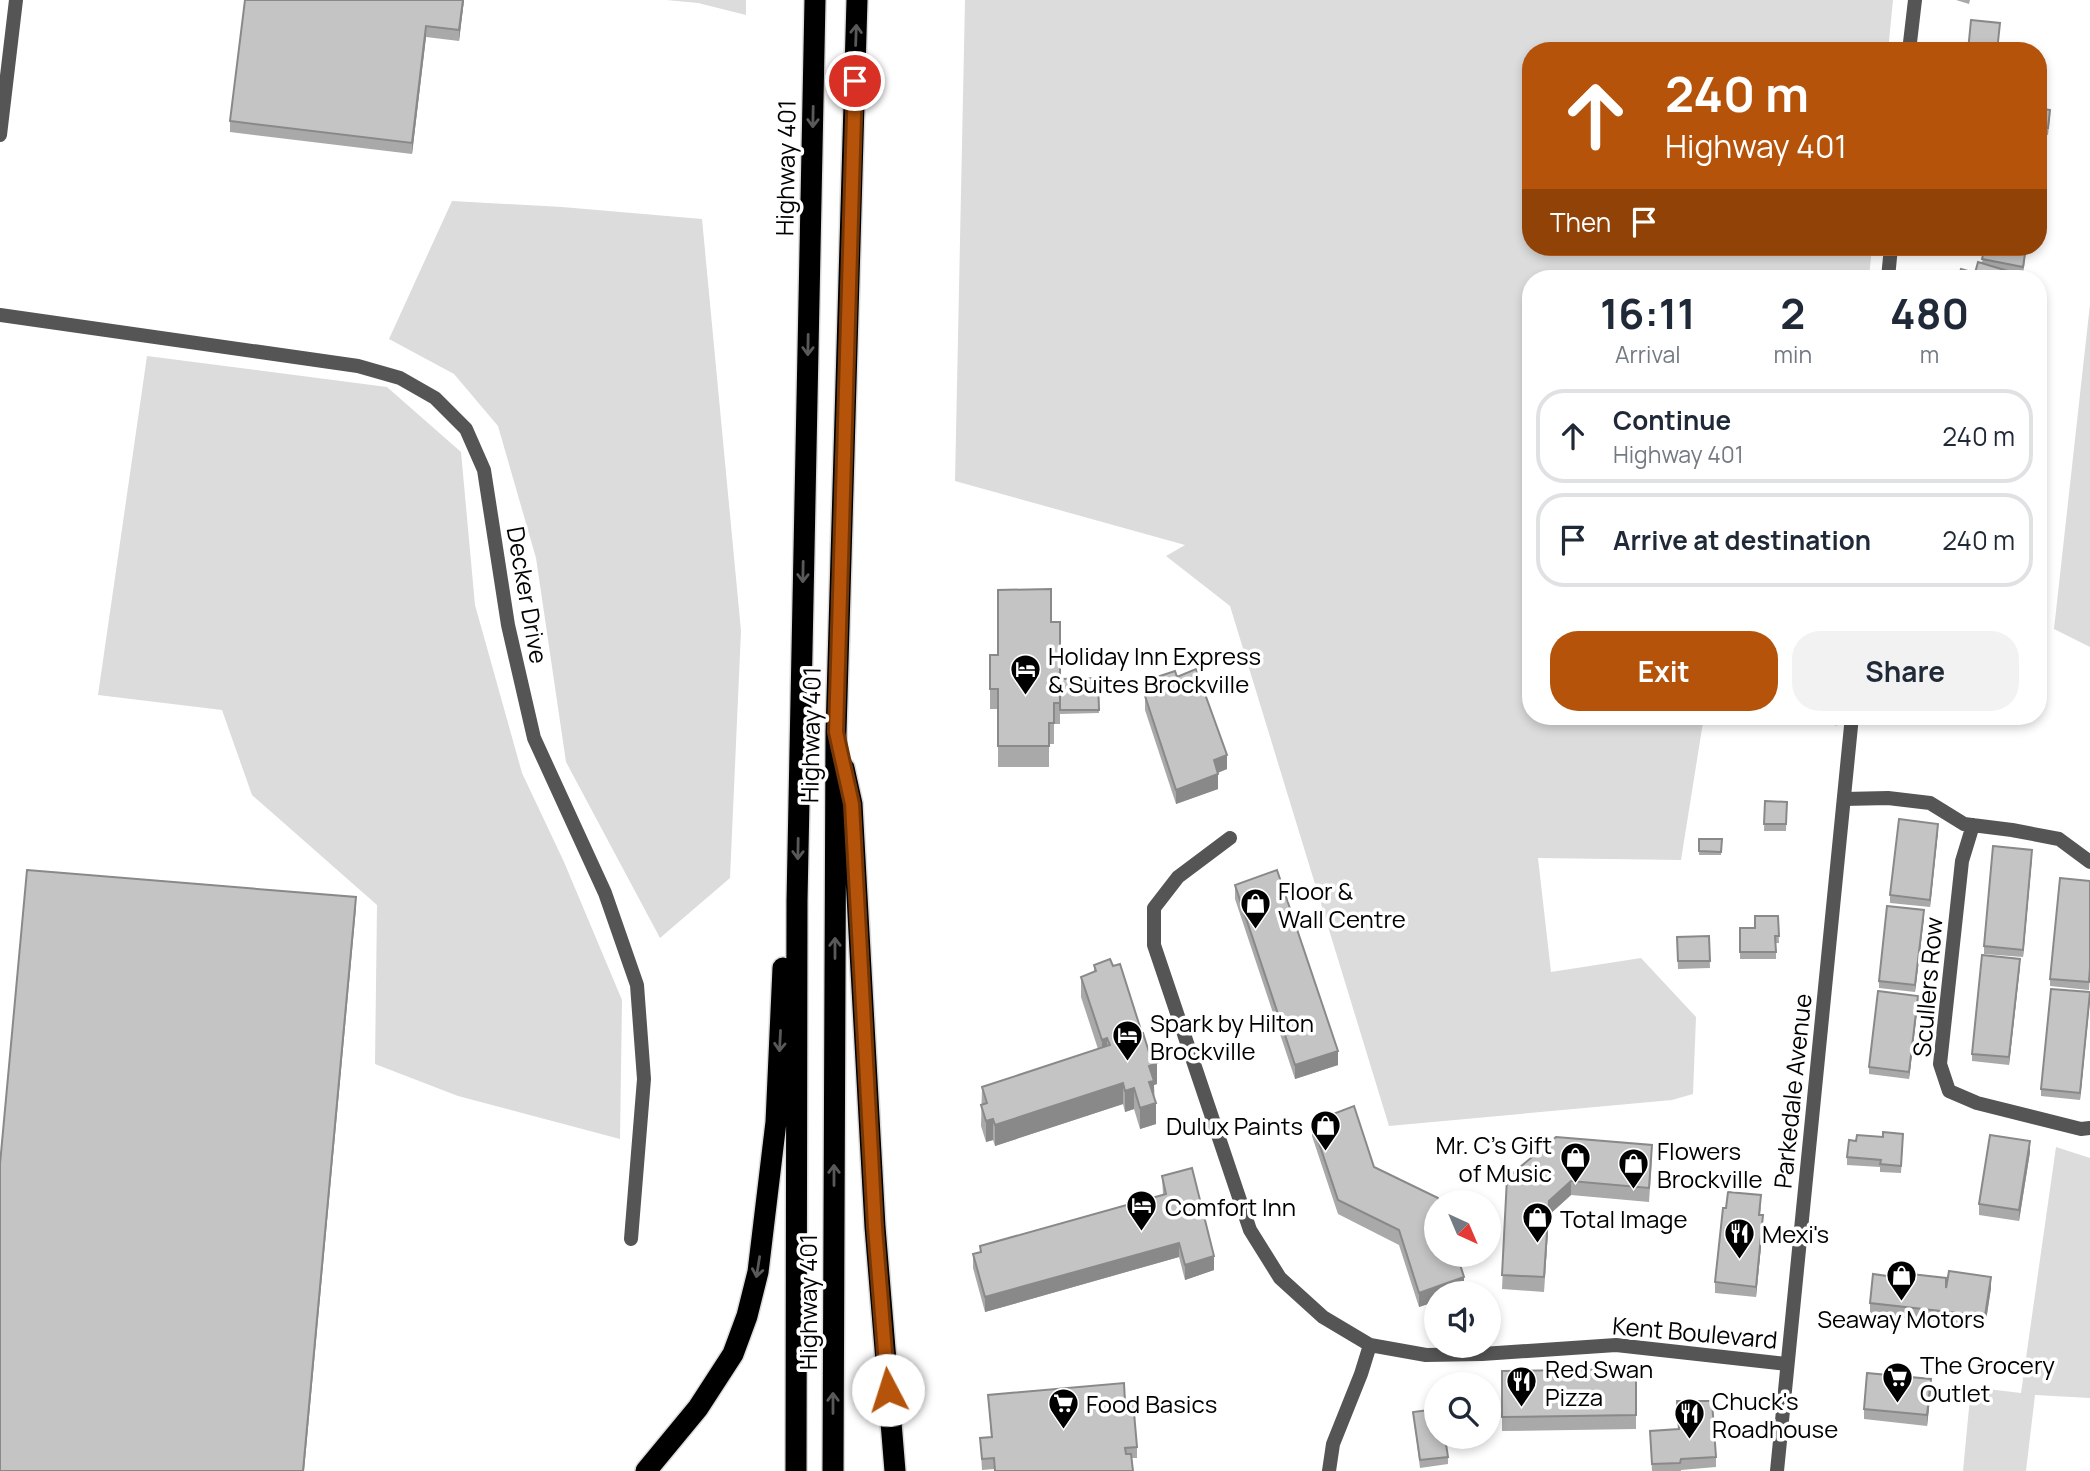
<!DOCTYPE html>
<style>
:root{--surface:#fff;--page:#f2f2f3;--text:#1f2937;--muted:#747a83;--line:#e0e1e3;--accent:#b45309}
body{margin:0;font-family:Manrope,sans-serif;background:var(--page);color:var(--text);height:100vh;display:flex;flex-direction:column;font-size:26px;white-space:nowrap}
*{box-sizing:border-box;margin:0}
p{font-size:23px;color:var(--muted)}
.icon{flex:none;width:38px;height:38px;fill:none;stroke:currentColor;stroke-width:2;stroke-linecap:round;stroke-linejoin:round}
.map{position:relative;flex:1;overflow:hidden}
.details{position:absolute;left:1522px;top:270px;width:525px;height:455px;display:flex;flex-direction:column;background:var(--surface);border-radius:28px;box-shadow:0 4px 10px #0003}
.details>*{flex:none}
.guide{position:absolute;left:1522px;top:42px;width:525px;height:214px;border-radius:28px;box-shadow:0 4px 10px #0003;background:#b45309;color:#fff;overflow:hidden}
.needle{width:46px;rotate:136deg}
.fabs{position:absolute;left:1424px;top:1190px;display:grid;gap:14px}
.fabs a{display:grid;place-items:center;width:77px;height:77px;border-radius:50%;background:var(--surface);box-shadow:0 4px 10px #0003;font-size:35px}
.pin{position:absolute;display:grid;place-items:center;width:60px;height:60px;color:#fff;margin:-30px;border:4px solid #fff;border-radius:50%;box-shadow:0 2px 7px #0007}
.me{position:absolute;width:77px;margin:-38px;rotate:355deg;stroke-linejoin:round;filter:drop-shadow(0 0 5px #0008)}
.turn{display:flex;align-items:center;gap:24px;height:147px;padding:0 28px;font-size:32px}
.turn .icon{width:91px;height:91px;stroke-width:2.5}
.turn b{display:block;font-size:49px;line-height:60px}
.then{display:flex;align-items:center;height:66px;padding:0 28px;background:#0003;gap:14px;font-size:26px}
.eta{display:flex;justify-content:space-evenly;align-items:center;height:119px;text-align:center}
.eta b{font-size:42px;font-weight:700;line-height:49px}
.primary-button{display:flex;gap:14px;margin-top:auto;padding:14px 28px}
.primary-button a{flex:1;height:80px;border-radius:28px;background:var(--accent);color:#fff;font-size:28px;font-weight:700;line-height:80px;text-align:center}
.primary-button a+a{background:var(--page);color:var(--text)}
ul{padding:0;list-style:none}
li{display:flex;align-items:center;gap:21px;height:94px;margin:0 14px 10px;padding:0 14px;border:4px solid var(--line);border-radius:28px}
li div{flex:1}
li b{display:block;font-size:26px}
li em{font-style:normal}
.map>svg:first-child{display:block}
.green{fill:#dcdcdc}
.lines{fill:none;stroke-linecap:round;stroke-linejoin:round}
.motorway-casing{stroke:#dbdbdb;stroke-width:24}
.minor{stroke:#555;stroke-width:14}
.tertiary{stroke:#555;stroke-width:14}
.motorway{stroke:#000;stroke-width:21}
.wall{fill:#a9a9a9}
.shaded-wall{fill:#898989}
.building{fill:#c4c4c4;stroke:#898989;stroke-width:2}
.oneway{stroke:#595959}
.route-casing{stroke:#753606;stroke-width:18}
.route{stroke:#b45309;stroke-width:12}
.labels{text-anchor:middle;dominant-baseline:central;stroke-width:7;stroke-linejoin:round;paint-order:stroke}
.street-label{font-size:24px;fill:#000;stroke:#fff}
.poi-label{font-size:24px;fill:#000;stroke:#fff;text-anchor:start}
</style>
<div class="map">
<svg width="2090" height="1471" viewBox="0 0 2090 1471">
<rect width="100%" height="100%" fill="#fff"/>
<path class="green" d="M666,0H746V15L698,3Z
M965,0H1893L1888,51H1531V247H1872L1869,278H1531V716H1704L1681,860L1538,858L1551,972L1641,958L1696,1017L1693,1094L1672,1100L1389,1126L1230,606L1166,556L1185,545L955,481Z
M452,201L562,207L702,219L741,631L730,878L660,938L566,762L536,558L498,426L454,374L389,339Z
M2090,304V647L2054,629Z
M147,356L387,387L461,452L475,605L522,773L564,862L622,1000L620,1139L458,1096L375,1064L377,905L252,795L222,710L98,695Z
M1800,716H1839L1837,726Z
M2056,1147L2090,1158V1398L2035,1395L2026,1471H1963L1971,1387L2021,1393Z"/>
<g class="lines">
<defs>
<path id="motorway" d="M844,768L852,804L875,1227L895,1471
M646,1471L698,1408L733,1354L747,1316L758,1272L776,1122L783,968
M796,1471L797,901L815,0
M833,1471L836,732L857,0"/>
</defs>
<use href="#motorway" class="motorway-casing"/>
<path class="minor" d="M0,135L16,0
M0,315L358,366L400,378L435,398L466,429L484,470L508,625L534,738L605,893L637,985L644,1079L631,1239
M1844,799L1888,798L1930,803L1964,824L2012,830L2059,839L2090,862
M1973,825L1962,861L1940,1064L1949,1091L1977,1103L2081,1129L2090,1128
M1230,838L1178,877L1154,908V945L1250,1230L1280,1278L1323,1317L1370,1345L1426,1355L1482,1354L1616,1345L1787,1364
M1329,1471L1333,1444L1361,1374L1370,1345"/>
<path class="tertiary" d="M1909,51L1915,0
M1888,278L1891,247
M1777,1471L1852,716"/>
<use href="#motorway" class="motorway"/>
</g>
<path class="wall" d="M464,0L459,41L426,37L412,154L230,132V121Z
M1956,0H1970L1969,4Z
M2039,108L2050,117L2048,135L2039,134Z
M1967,247H2000L1999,249L2025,261L2023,274L2011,272L1975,273L1982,263L1984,249Z
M1051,622L1060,679L1098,678L1099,713L1060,714V724H1054V744H1049V767H998V709H990V655H998Z
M1177,677L1227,769L1218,773V789L1176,804L1145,710V696L1151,695V679Z
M1765,801L1787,802L1786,831H1764Z
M1938,831L1930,907L1890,903V895Z
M1699,839H1722L1721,855H1699Z
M2032,857L2023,957L1984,954V946Z
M2090,881V974L2089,990L2050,986V979Z
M1235,885L1338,1065L1295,1079L1235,899Z
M1778,916L1779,943H1776V959H1740V928H1755Z
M1924,917L1915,992L1879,988V981Z
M1709,936L1710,968L1678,969L1677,937Z
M1094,965L1140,1034L1157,1084L1154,1085L1156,1124L1140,1129L1134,1109L1125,1112L1123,1104L995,1146L993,1140L986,1142L981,1126L982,1087L1098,1049L1081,997V977L1094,972Z
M2020,966L2009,1065L1972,1061V1054Z
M2090,992L2080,1100L2041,1096V1089Z
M1918,1003L1909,1079L1869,1074V1067Z
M1312,1122L1374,1167L1464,1291L1459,1293H1437V1301L1419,1307L1399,1245L1338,1214L1312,1136Z
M1856,1141H1903L1901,1173L1880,1172V1167L1847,1165V1157Z
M2030,1152L2019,1221L1979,1215V1204Z
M1652,1159L1649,1202L1571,1195L1549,1215L1544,1292L1502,1289L1507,1178Z
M1162,1176L1214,1270L1185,1280L1179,1257L985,1312L973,1268V1254L980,1252V1246L1163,1195Z
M1761,1206L1760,1215L1763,1226L1756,1297L1715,1293V1282Z
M1946,1288H1991L1985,1327L1870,1314V1303Z
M1636,1369V1429L1502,1431V1371Z
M1931,1390L1927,1426L1864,1419V1409Z
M988,1395L1125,1402L1137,1447V1458H1132L1133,1471H994V1469L982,1470L980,1438L991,1437Z
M1677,1401L1716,1457V1467L1681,1470V1471H1652L1650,1431L1678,1429Z
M1413,1412L1448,1457V1464L1420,1468Z"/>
<path class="shaded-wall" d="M463,0H464L459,41V30Z
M426,26V37L412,154V143Z
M1227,755V769L1214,774V760Z
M1218,774V789L1176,804V790Z
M1938,824V831L1930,907V900Z
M2032,850V857L2023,957V950Z
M356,897V908L304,1471H303Z
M1924,910V917L1915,992V985Z
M2020,959V966L2009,1065V1057Z
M2090,993V1000L2080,1100V1093Z
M1918,996V1003L1909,1079V1072Z
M1140,1027V1047L1132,1050V1029Z
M1107,1038V1059L1102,1061V1040Z
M1338,1051V1065L1295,1079V1065Z
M1157,1063V1084L1154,1085V1101L1149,1103V1066Z
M1123,1083V1104L995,1146V1125Z
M1134,1088V1109L1125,1112V1091Z
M1156,1103V1124L1140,1129V1108Z
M993,1119V1140L986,1142V1121Z
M2030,1141V1152L2019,1221V1210Z
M1571,1181V1195L1549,1215L1544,1292L1549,1201Z
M1763,1215V1226L1756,1297V1287Z
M1179,1243V1257L985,1312V1297Z
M1214,1256V1270L1185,1280V1265Z
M1464,1277V1291L1459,1293H1437V1301L1419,1307V1293Z
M1991,1277V1288L1985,1327V1316Z
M1931,1379V1390L1927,1426V1415Z"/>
<path class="building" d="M245,0H463L459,30L426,26L412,143L230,121Z
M1971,20L2000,23L1997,51H1968Z
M2039,108L2050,110L2048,128L2039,127Z
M1985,247H1991L2025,254L2023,267L1982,259Z
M1978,262L2021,275L2020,278H1958L1961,269L1975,273Z
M1051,589V622H1060V703H1054V723H1049V746H998V689H990V655H998V590Z
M1196,669L1227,755L1214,760L1218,774L1176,790L1145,696L1156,693L1151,679L1175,671L1177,677Z
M1098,678L1099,710H1060V679Z
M1765,801L1787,802L1786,824H1764Z
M1899,819L1938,824L1930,900L1890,895Z
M1699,839H1722L1721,852L1699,851Z
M1993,846L2032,850L2023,950L1984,946Z
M27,870L356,897L303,1471H0V1164Z
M1277,870L1338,1051L1295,1065L1235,885Z
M2060,878L2090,881V967L2089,982L2050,979Z
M1887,906L1924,910L1915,985L1879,981Z
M1755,916H1778L1779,936H1775L1776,952H1740V928H1755Z
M1709,936L1710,961H1678L1677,937Z
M1982,955L2020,959L2009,1057L1972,1054Z
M1110,959L1113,966L1120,964L1140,1027L1132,1029L1134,1036L1143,1033L1149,1052L1153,1051L1157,1063L1149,1066L1154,1081L1149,1082L1156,1103L1140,1108L1134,1088L1125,1091L1123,1083L995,1125L993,1119L986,1121L981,1105L987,1103L982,1087L1110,1045L1107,1038L1102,1040L1081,977L1096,971L1094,965Z
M2051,989L2090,992L2080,1093L2041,1089Z
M1878,991L1918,996L1909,1072L1869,1067Z
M1354,1106L1374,1167L1438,1198L1439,1202H1437V1255H1457L1464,1277L1419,1293L1399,1230L1338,1200L1312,1122Z
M1883,1132L1903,1134L1901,1166L1880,1164L1881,1160L1847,1157L1849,1140L1856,1141L1857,1135L1883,1137Z
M1990,1135L2030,1141L2019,1210L1979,1204Z
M1556,1137L1652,1145L1649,1188L1571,1181L1549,1201L1544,1277L1502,1275L1507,1178Z
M1192,1168L1214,1256L1185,1265L1179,1243L985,1297L973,1254L981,1252L980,1246L1166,1194L1162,1176Z
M1728,1192L1761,1195L1759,1215H1763L1756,1287L1715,1282L1723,1208H1726Z
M1949,1271L1991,1277L1985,1316L1870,1303L1873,1274L1894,1277V1272L1946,1278V1288Z
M1636,1369V1415L1502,1417V1371Z
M1867,1373L1931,1379L1927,1415L1864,1409Z
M1124,1383L1125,1402L1133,1401L1137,1447L1125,1448L1126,1454H1131L1133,1471H995L994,1458L982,1459L980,1438L992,1437L988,1395Z
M1677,1401H1712L1716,1457L1681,1459L1680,1463L1652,1464L1650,1431L1679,1429Z
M1437,1409V1437H1445L1448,1457L1420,1460L1413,1412Z"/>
<defs><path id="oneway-shaft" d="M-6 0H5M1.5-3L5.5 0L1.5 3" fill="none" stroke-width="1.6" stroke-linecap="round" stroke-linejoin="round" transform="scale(1.75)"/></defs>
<g class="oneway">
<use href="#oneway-shaft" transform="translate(856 35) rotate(-88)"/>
<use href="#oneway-shaft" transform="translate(813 117) rotate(91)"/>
<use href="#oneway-shaft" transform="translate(808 345) rotate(91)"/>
<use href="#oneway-shaft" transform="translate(803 572) rotate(91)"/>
<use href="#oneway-shaft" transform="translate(798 849) rotate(91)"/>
<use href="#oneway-shaft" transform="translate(835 948) rotate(-90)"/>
<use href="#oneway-shaft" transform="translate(780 1041) rotate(93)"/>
<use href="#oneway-shaft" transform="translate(834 1175) rotate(-90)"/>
<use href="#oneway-shaft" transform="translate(758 1267) rotate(99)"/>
<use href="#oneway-shaft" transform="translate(833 1403) rotate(-90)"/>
</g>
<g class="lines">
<defs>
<path id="route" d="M855,81L836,732L852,804L875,1227L888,1390"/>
</defs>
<use href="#route" class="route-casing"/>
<use href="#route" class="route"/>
</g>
<defs>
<symbol id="hotel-pin" viewBox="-11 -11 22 30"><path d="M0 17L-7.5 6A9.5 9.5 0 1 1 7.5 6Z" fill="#000" stroke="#fff"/><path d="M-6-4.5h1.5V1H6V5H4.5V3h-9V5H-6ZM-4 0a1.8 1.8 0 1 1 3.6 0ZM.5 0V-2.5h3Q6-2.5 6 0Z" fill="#fff"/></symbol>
<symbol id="shop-pin" viewBox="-11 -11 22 30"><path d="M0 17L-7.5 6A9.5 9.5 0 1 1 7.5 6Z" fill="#000" stroke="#fff"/><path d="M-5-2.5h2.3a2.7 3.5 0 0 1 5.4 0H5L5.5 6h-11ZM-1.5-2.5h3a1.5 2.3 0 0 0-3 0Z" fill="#fff"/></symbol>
<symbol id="restaurant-pin" viewBox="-11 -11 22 30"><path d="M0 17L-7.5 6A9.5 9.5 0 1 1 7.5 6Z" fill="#000" stroke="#fff"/><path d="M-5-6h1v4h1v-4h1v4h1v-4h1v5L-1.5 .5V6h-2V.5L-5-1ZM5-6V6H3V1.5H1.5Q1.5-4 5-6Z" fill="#fff"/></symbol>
<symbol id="supermarket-pin" viewBox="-11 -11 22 30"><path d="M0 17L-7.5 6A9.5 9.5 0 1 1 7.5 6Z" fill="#000" stroke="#fff"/><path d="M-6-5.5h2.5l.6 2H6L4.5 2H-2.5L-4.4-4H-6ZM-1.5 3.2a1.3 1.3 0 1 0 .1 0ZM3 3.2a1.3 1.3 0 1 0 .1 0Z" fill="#fff"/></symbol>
</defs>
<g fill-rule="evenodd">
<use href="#hotel-pin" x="1008" y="652" width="35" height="47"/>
<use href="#shop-pin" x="1238" y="886" width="35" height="47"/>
<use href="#hotel-pin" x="1110" y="1018" width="35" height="47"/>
<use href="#shop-pin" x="1308" y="1108" width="35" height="47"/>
<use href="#shop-pin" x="1558" y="1140" width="35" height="47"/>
<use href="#shop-pin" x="1616" y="1146" width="35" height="47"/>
<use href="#hotel-pin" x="1124" y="1188" width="35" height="47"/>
<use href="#shop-pin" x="1520" y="1200" width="35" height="47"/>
<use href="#restaurant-pin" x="1722" y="1216" width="35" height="47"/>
<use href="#shop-pin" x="1884" y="1258" width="35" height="47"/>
<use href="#supermarket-pin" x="1880" y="1360" width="35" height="47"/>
<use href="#restaurant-pin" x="1504" y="1364" width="35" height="47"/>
<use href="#supermarket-pin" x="1046" y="1386" width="35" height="47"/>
<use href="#restaurant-pin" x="1672" y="1396" width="35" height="47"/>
</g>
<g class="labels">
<g class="street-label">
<text transform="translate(785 168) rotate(-89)">Highway 401</text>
<text transform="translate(528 595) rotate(80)">Decker Drive</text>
<text transform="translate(810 735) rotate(-89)">Highway 401</text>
<text transform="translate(1927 987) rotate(-85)">Scullers Row</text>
<text transform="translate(1792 1091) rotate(-84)">Parkedale Avenue</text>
<text transform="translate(807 1302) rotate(-90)">Highway 401</text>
<text transform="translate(1695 1332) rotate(5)">Kent Boulevard</text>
</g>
<g class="poi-label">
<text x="1048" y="655">Holiday Inn Express<tspan x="1048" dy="28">&amp; Suites Brockville</tspan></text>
<text x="1278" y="890">Floor &amp;<tspan x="1278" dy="28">Wall Centre</tspan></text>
<text x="1150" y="1022">Spark by Hilton<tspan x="1150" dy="28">Brockville</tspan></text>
<text x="1303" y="1125" text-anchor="end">Dulux Paints</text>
<text x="1552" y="1144" text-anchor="end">Mr. C's Gift<tspan x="1552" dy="28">of Music</tspan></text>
<text x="1657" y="1150">Flowers<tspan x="1657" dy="28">Brockville</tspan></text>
<text x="1165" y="1206">Comfort Inn</text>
<text x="1560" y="1218">Total Image</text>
<text x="1762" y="1233">Mexi's</text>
<text x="1901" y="1318" text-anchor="middle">Seaway Motors</text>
<text x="1920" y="1364">The Grocery<tspan x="1920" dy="28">Outlet</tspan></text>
<text x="1545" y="1368">Red Swan<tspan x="1545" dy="28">Pizza</tspan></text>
<text x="1712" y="1400">Chuck's<tspan x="1712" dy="28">Roadhouse</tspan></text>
<text x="1086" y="1403">Food Basics</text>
</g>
</g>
</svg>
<div class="fabs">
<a><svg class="needle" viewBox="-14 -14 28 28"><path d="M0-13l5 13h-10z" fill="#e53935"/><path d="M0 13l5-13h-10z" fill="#747a83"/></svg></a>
<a><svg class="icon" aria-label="sound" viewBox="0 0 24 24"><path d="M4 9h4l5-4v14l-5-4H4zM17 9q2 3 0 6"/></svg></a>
<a><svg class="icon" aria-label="search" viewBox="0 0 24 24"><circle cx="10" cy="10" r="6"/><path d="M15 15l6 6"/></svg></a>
</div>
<div class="pin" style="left:855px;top:81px;background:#d93025"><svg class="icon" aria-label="arrive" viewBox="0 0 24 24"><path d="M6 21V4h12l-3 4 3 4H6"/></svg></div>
<svg class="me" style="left:888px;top:1390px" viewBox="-20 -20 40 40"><circle r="19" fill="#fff"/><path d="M0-13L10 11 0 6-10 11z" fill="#b45309"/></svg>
<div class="guide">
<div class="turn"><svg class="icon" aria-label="ahead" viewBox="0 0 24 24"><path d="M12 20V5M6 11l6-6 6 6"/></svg><div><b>240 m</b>Highway 401</div></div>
<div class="then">Then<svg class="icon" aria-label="arrive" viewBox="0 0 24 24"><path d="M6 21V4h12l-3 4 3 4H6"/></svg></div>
</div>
<section class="details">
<div class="eta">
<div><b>16:11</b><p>Arrival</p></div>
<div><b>2</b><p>min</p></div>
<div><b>480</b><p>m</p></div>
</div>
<ul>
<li><svg class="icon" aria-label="ahead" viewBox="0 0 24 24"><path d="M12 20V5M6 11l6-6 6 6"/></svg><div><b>Continue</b><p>Highway 401</p></div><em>240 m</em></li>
<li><svg class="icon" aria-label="arrive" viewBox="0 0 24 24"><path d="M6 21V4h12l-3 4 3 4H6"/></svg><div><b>Arrive at destination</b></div><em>240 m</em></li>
</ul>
<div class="primary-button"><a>Exit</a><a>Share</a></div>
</section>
</div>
